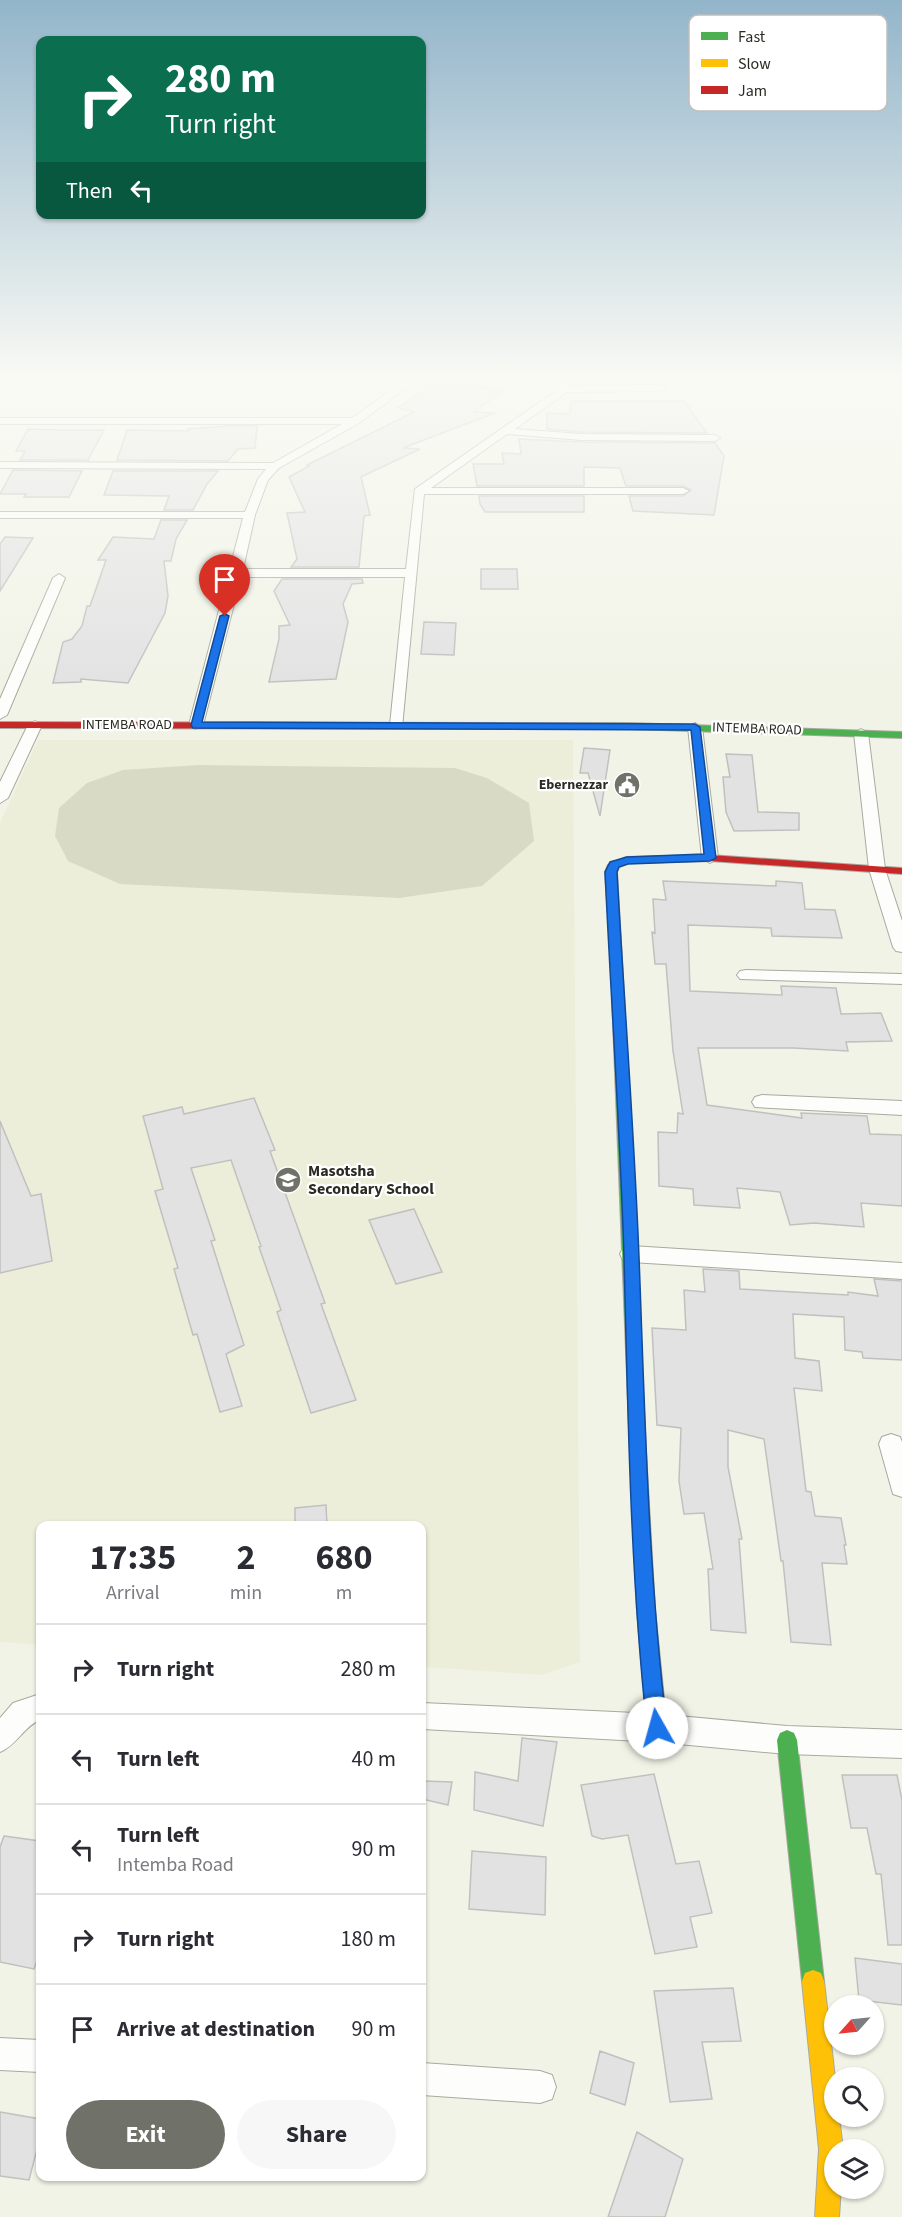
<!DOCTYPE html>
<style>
:root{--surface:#fff;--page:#f7f7f7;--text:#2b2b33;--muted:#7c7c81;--line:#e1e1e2;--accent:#707168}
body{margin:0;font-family:"Source Sans 3",sans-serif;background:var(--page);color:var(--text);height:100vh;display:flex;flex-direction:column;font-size:22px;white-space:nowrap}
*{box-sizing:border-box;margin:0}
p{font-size:20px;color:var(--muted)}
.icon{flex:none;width:33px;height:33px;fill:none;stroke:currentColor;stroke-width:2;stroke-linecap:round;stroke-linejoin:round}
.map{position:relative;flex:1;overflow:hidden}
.sheet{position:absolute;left:36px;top:1521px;width:390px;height:660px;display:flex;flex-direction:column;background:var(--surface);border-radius:12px;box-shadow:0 2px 4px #0004}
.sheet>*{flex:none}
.guide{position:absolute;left:36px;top:36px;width:390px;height:183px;border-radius:12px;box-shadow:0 2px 4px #0004;background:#0b6e4f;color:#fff;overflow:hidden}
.needle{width:39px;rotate:243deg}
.buttons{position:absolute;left:824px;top:1995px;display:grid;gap:12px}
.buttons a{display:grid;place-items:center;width:60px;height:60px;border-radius:50%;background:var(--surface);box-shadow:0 2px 4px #0004;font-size:30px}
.pin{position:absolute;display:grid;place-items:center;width:51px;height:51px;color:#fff;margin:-62px -26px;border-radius:50% 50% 50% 0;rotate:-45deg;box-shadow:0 0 6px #0007}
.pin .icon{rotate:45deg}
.me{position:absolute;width:66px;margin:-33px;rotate:353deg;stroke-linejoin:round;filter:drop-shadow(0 0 4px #0008)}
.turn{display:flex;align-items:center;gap:21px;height:126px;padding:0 30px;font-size:27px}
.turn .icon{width:78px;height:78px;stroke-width:2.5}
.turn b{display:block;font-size:42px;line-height:51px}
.then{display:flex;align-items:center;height:57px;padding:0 30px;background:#0003;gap:12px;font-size:22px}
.eta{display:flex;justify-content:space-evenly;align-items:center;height:102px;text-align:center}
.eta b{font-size:36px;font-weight:700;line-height:42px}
.action{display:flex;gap:12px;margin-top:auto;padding:12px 30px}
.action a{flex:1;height:69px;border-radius:36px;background:var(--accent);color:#fff;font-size:24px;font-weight:700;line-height:69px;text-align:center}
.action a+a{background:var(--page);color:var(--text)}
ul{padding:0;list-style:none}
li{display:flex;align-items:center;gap:18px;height:90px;padding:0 30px;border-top:2px solid var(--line)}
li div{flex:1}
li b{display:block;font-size:22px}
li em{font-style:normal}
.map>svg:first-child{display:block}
.built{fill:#eceed9}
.green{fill:#d8dac6}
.building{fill:#e2e2e3;stroke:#c0c0bf;stroke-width:1.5}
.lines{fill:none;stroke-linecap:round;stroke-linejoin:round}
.street-casing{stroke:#a8a9a0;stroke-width:2}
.fast-casing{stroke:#a8a9a0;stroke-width:2}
.slow-casing{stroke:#a8a9a0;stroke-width:2}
.jam-casing{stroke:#a8a9a0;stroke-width:2}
.street{fill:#fdfdfb;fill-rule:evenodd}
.fast{fill:#4caf50;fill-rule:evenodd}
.slow{fill:#ffc107;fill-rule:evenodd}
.jam{fill:#c62828;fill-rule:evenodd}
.route{fill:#1a73e8;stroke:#114b97;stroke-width:1.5}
.labels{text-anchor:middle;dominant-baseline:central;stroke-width:4.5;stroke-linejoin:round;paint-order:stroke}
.far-street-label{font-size:14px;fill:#2a2b23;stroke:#fff}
.far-poi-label{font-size:14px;font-weight:bold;fill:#2a2b23;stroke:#fff;text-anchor:end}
.poi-label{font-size:16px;font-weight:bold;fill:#2a2b23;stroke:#fff;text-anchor:start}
.key{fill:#fff;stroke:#bfbfbd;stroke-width:1.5}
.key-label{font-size:16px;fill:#2a2b23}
</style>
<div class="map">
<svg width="902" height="2217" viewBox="0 0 902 2217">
<rect width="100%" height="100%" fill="#f2f3e7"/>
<path class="built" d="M38,740H573L580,1662L542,1675L422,1667V1526H40V1645L0,1642V823Z"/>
<path class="green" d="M199,765L455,768L487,778L529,803L534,841L482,886L399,898L120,884L68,861L55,836L59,808L87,783L123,770Z"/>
<path class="building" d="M455,382L503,391L474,412L495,413L403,448L420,449L361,477L370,515L364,516L359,567H291L297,559L287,513L305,512L289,477L309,466L307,465L414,412L398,408L434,383L450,386Z
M674,401H684L707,433L581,432L547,429V413L570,414L571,401Z
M227,426H257L255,448L238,449L228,461L117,460L127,430L188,431V429Z
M28,429L59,430H104L88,460H20L25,451H16Z
M519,439L581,442L715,443L724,456L714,515L633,511L629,496H683L691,490L683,486H626L620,468L584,467V486H477L473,464H504L502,453L521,454Z
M13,470L82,471L69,497H24L26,494H0Z
M113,471H218L207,484L193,510H164L169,496L104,495Z
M479,496H584V512H485L480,504Z
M161,520H187L176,539L171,561H164L168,596L165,613L128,683L81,679V682L53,683L63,642L72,639L82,626L87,606H90L106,560H98L113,537L154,539Z
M5,537L33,538L0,591V544Z
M481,569H517L518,589H481Z
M282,579H362L363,583L352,584L343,604L348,622L336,679L269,682L279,639V626L290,625L274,591Z
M424,622L456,623L454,655L421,654Z
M584,748L610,750L600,816L588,773H580Z
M726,754L752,755L758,812L799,813V830L734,831L726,812L723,777H730Z
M663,881L776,886V881L802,883L805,909L835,910L842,938L772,936L771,928L688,925L690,991L782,995L781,986L836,988L841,1014L881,1013L892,1041L846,1042L848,1051L793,1048H698L707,1105L802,1118L801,1113L867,1116L870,1134L902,1135V1206L861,1203L864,1227L814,1223L790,1225L780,1192L737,1188L740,1208L694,1205L693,1189L659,1186L658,1132L677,1133L678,1113L683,1114L673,1051L666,964H655L652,932L655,933L653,899L666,900Z
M254,1098L275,1150L270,1151L325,1303L321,1304L356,1400L311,1413L277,1312L281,1310L259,1247L261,1246L231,1160L191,1168L215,1240L211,1241L244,1345L226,1354L242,1406L220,1412L197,1334L193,1335L174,1269L178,1268L155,1191L163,1189L143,1116L182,1107L184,1114Z
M0,1121L31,1196L41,1194L52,1261L0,1273Z
M414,1209L442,1272L396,1284L369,1220Z
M703,1269L739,1271L740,1289L848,1295V1292L878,1296L874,1279L902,1281V1360L863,1358L862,1352L845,1350L844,1317L793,1314L795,1358L819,1361L822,1391L794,1388L806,1491L811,1492L815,1516L841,1518L846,1545H844L847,1564L822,1563L831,1645L791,1642L783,1561H781L764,1439L728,1430V1467L742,1539H739L746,1633L711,1630L708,1569H713L704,1513L684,1514L679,1481L681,1428L657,1425L652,1328L686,1330L684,1290L705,1292Z
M326,1505L327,1526H295V1508Z
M522,1738L557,1742L543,1826L474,1810L475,1772L518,1781Z
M654,1774L676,1864L699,1861L712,1913L690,1917L697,1947L655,1954L628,1835L602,1839L592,1836L581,1785Z
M842,1775H897L902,1800V1945H888L881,1874H876L867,1828H851Z
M422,1781L452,1782L448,1805L422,1799Z
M4,1836L40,1841V1952L34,1969L0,1962V1847Z
M472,1851L546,1857L545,1915L469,1909Z
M855,1958L902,1964V2005L859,2000Z
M733,1988L741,2041L702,2042L712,2099L670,2102L654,1991Z
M600,2051L634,2063L625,2105L590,2093Z
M0,2112L40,2119V2138L29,2180L0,2176Z
M637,2132L683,2159L665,2217H608Z"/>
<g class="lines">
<defs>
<path id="street" d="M410,377H421L359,423L279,468L268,480L255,515L243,569H406L415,489L560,388L558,377H568L569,386L661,385L666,388L661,391L567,392L515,429L581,434L715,435L720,438L715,441L581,440L507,434L431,488H683L689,491L683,494H424L402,728H392L390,725L405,577H241L203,725L196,729L189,725L243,518H0V512H245L258,479L266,469L0,468V462L273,463L342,424H0V418H352Z
M59,574L65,578L7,715L0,719V699L53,578Z
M35,721L42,725L8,798L0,803V782L28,725Z
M695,723L702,727L718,858L710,863L702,858L688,727Z
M861,729L868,733L885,869L902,921V952L896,951L893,947L869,869L854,733Z
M746,970L902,974V984L740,979L737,975L740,971Z
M762,1095L902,1101V1115L755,1107L752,1102L755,1097Z
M631,1246L902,1263V1279L631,1262L623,1260L620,1254L623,1248Z
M891,1434L900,1437L902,1442V1497L893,1494L879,1444L882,1437Z
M40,1694V1720C24,1726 17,1745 0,1752V1718L13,1703Z
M422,1703L657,1714L787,1726L902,1730V1758L787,1754L657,1742L422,1729Z
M0,2038L40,2040V2072L0,2070Z
M422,2063L540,2071L552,2075L556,2087L552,2099L540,2103L422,2095Z"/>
<path id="fast" d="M510,723H630L902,732V738L630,729L507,728V724Z
M618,992L624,996L646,1452L644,1457L638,1459L632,1457L630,1452L612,996Z
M787,1730L794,1733L797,1740L824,1981L821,1989L813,1992L805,1989L802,1981L777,1740L780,1733Z"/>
<path id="slow" d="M638,1445L644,1447L646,1452L655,1610L667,1728L664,1735L657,1737L650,1735L647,1728L637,1610L630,1452L632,1447Z
M813,1970L821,1973L824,1981L835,2078L834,2116H839L843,2149L834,2150V2188H841L839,2217H815L819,2149L802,1981L805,1973Z"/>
<path id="jam" d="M0,722L510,723L515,726L510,729L0,728Z
M710,855L902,868V874L710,861L628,863L619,867L617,872L624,996L622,999H614L605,872L608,865L626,857Z"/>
</defs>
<use href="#street" class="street-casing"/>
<use href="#fast" class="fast-casing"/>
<use href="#slow" class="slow-casing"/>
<use href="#jam" class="jam-casing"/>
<use href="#street" class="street"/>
<use href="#fast" class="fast"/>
<use href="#slow" class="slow"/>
<use href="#jam" class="jam"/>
</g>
<linearGradient id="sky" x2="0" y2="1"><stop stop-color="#93b5ca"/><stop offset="0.55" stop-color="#f9faf4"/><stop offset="1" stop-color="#f9faf4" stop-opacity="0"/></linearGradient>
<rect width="902" height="687" fill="url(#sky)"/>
<path class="route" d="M225,614L229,616L202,722L695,724L700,727L716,858L710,861L628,864L619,867L617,872C624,1000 634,1128 639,1257C645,1414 648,1571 667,1728L664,1734L657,1737L650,1734L647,1728C630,1571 628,1414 624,1257C620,1129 611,1000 605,872L610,862L627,857L704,854L691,730L193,728L191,725L220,616Z"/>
<defs>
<symbol id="civic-disc" viewBox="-11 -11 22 22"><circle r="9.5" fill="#707168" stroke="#fff"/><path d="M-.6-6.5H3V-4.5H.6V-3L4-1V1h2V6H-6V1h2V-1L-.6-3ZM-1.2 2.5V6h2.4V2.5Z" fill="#fff"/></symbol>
<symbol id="school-disc" viewBox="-11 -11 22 22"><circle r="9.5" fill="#707168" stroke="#fff"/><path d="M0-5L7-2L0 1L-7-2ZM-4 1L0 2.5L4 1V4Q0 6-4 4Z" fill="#fff"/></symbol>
</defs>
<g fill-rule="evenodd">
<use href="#civic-disc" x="612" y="770" width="30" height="30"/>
<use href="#school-disc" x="273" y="1165" width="30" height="30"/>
</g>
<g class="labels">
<g class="far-street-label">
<text x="127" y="725">INTEMBA ROAD</text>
<text transform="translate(757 729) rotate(2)">INTEMBA ROAD</text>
</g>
<g class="far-poi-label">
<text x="608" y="785">Ebernezzar</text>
</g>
<g class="poi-label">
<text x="308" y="1171">Masotsha<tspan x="308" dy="18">Secondary School</tspan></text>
</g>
</g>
<rect x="689" y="15" width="198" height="96" rx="9" class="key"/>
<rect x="701" y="32" width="27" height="8" fill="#4caf50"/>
<rect x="701" y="59" width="27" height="8" fill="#ffc107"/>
<rect x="701" y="86" width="27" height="8" fill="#c62828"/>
<g class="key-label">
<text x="738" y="42">Fast</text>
<text x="738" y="69">Slow</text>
<text x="738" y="96">Jam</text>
</g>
</svg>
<div class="buttons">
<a><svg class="needle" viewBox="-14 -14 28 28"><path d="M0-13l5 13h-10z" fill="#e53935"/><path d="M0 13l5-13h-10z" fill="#7c7c81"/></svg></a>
<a><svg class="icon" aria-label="search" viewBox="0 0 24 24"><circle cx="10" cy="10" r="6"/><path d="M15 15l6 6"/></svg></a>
<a><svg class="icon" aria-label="layers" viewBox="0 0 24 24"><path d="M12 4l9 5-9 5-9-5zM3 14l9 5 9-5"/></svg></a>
</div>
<div class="pin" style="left:225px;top:616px;background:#d93025"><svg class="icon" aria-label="arrive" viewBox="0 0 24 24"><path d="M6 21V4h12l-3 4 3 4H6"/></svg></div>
<svg class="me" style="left:657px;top:1728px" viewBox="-20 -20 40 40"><circle r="19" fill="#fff"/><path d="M0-13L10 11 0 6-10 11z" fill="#1a73e8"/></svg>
<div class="guide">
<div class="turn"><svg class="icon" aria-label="right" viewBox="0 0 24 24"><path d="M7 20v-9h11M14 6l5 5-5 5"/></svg><div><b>280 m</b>Turn right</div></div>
<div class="then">Then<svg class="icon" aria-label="left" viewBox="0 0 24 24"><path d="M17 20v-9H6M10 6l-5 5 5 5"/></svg></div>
</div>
<section class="sheet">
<div class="eta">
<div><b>17:35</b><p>Arrival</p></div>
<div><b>2</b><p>min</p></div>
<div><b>680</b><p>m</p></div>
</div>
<ul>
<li><svg class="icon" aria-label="right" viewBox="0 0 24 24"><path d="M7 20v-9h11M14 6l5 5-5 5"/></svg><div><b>Turn right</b></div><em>280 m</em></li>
<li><svg class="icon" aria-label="left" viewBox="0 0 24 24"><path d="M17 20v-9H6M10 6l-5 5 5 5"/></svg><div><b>Turn left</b></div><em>40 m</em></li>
<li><svg class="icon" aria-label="left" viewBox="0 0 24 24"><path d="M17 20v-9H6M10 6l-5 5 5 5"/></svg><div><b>Turn left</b><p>Intemba Road</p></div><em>90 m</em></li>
<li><svg class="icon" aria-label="right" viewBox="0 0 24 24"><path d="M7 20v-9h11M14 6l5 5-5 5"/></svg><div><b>Turn right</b></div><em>180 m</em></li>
<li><svg class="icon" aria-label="arrive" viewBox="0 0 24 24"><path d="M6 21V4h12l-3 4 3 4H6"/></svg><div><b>Arrive at destination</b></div><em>90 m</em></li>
</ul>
<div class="action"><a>Exit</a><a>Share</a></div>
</section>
</div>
